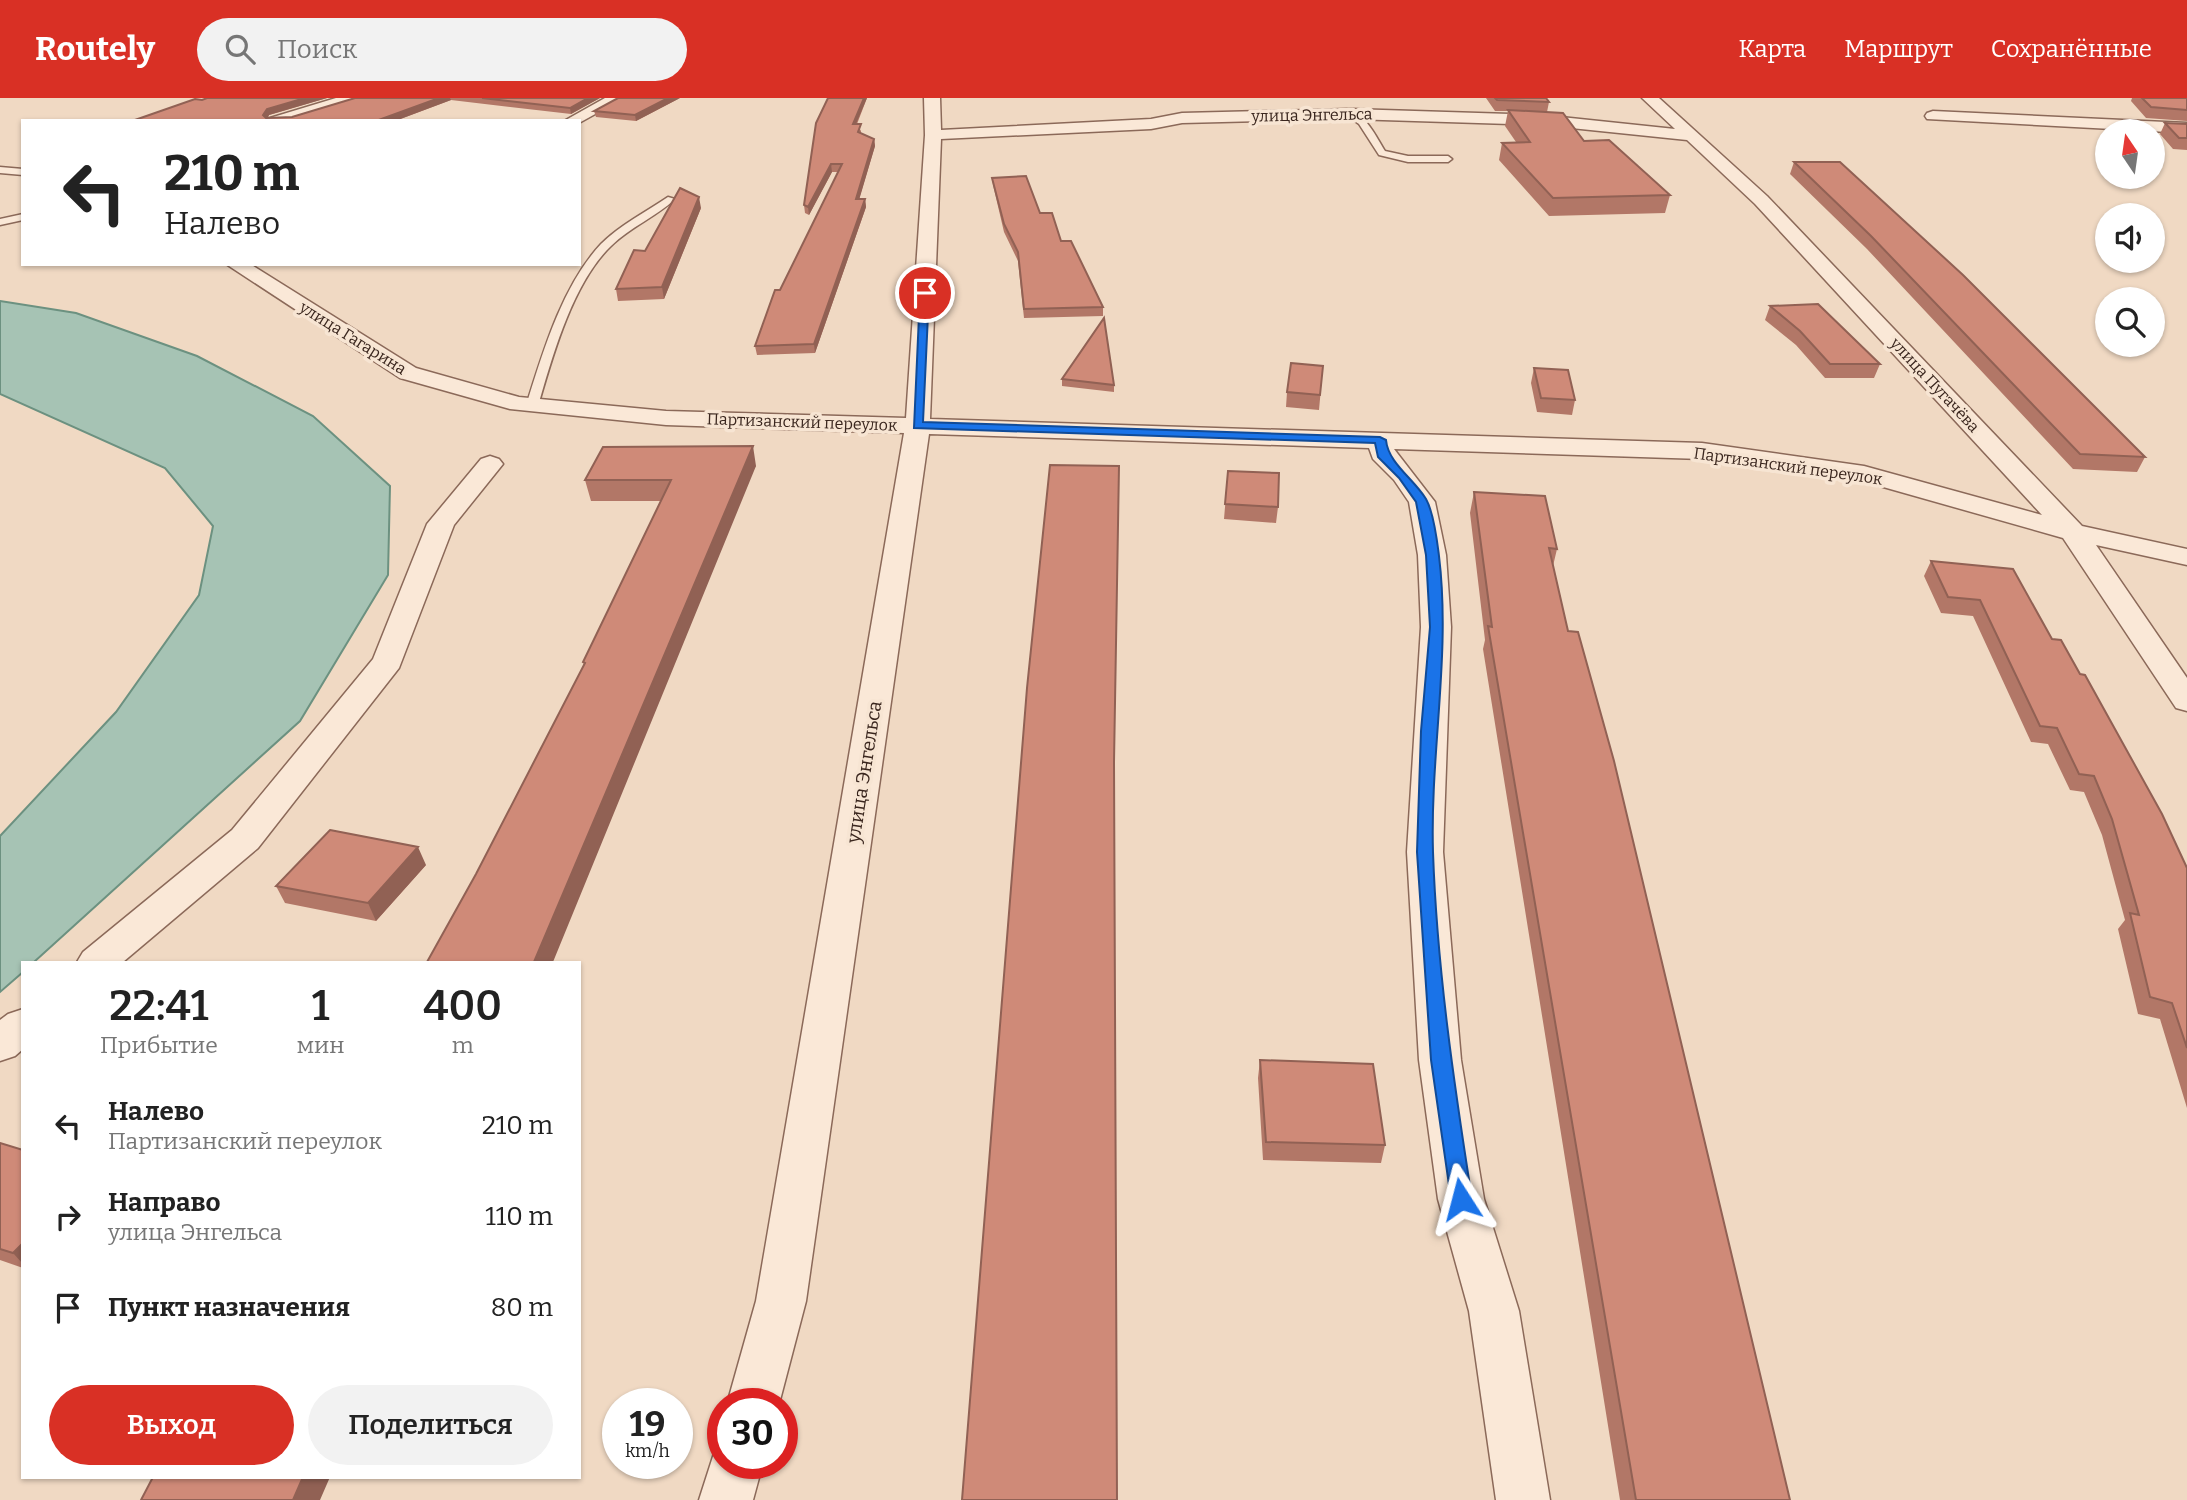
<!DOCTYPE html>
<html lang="ru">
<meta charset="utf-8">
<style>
:root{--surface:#fff;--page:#f2f2f2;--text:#222;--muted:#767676;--accent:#d93025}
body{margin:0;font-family:Bitter,serif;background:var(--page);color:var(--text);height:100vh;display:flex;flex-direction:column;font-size:26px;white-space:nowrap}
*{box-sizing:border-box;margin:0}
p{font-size:23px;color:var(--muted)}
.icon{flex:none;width:38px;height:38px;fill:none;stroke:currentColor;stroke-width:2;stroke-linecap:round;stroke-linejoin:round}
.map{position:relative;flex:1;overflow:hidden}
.side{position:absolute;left:21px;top:863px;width:560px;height:518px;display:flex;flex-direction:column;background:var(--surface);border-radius:0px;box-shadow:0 2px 5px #0004}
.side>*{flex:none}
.hud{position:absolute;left:21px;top:21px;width:560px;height:147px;border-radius:0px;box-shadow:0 2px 5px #0004;background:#fff;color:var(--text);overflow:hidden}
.needle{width:46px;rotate:347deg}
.controls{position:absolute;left:2095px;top:21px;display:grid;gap:14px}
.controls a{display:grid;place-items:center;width:70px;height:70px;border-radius:50%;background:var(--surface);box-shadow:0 2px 5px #0004;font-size:35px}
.speed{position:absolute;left:602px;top:1290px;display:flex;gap:14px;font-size:35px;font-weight:700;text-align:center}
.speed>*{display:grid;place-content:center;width:91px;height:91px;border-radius:50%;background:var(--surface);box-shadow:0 2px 5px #0004;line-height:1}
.speed small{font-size:18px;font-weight:400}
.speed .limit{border:10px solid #d22;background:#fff;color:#111}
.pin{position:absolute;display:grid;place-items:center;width:60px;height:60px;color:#fff;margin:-30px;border:4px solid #fff;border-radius:50%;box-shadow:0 2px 7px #0007}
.me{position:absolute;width:77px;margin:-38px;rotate:351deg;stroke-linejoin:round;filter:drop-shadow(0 0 5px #0008)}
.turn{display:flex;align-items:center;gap:24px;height:147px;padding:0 28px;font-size:32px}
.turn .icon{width:91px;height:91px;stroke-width:2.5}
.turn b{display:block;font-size:49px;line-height:60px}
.eta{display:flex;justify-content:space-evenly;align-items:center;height:119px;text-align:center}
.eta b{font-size:42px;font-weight:600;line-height:49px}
.button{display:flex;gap:14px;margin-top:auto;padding:14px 28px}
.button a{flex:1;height:80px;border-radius:42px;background:var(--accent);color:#fff;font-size:28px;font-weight:600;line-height:80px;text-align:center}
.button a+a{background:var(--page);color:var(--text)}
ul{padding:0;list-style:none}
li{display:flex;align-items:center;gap:21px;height:91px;padding:0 28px}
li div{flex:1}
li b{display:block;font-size:26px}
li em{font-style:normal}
header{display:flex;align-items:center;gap:42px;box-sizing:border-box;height:98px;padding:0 35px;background:var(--accent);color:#fff}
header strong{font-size:33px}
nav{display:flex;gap:38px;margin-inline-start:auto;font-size:24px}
.search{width:490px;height:63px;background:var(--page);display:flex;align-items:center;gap:18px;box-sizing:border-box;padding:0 24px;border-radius:38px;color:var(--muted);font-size:26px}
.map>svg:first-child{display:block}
.water{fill:#a6c3b4;stroke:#6c9180;stroke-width:2}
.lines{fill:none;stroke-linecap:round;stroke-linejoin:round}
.service-casing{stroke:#8b6959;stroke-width:3}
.minor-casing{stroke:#8b6959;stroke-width:3}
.service{fill:#fae8d7;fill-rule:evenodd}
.minor{fill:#fae8d7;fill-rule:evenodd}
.wall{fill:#b27767}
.shaded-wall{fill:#916154}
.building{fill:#cf8a78;stroke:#916154;stroke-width:2}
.route{fill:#1a73e8;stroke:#114b97;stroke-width:2}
.labels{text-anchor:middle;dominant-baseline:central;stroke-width:7;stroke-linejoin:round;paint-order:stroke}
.far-street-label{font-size:16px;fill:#3a261e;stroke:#f7e5d3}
.street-label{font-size:19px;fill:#3a261e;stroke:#f7e5d3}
</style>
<header>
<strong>Routely</strong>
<div class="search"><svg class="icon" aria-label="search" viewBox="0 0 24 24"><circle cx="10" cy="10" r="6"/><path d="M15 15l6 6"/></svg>Поиск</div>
<nav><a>Карта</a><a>Маршрут</a><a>Сохранённые</a></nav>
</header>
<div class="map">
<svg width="2187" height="1402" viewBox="0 0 2187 1402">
<rect width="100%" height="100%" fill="#f0d9c3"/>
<path class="water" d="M0,203L76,215L197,258L313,318L390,388L388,477L300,623L34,864H23V874L0,894V738L116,614L199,497L213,428L165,370L0,296Z"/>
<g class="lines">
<defs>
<path id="service" d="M1348,14C1366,15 1376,39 1385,53L1408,58H1448L1452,61L1448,64H1408L1379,57L1359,26L1348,18Z
M0,69L23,71V77L0,75Z
M668,99L675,101C656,119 630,129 611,148C573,184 552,259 538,308L528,311L526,308C543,254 562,188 601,146C620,127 646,114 668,99Z
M23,116V122L0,127V121Z"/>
<path id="minor" d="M336,0H360L357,3L293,23H268L270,20Z
M605,0H624L579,25V23H564Z
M924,0H940L941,32L1151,21L1182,15L1351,11L1542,17L1675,31L1642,0H1659L1767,98L2082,428L2187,451V467L2096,447L2187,580V613L2176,610L2063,440L1862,383L1702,361L1394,351L1435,404L1446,457L1451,529L1443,754L1461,962L1484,1101L1519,1213L1550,1402H1496L1469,1213L1438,1101L1419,962L1407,754L1421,529L1418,457L1409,404L1394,382L1373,361L1369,350L929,336L806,1203L779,1306H727L756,1203L904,335L666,327L510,311L400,280L226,166H250L416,270L519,299L666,313L906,320L925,37ZM1351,21L1542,27L1687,42L1755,106L2042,417L1864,368L1702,345L930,321L941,41L1151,31L1182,25Z
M1933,13L2187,25V35L1927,21L1925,18L1927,15Z
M490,358L499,361L503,366L454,427L399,570L258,750L123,864H77L83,854L232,732L373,561L427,426L481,361Z
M23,911V951L15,958L0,963V922L8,916Z
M723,1344V1365H763L753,1402H699L717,1346Z"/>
</defs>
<use href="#service" class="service-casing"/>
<use href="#minor" class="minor-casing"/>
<use href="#service" class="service"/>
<use href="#minor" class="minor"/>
</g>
<path class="wall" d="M207,0H327L269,17L268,20L292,19L355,0H600L571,16L451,2L395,23H132Z
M680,0L636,23L596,19L594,13Z
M828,0H867L857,26L861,33V35L874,41L875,48L859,101H865L866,109L815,255L757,257L755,248L780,192L838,74H832L809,117L805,115L804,107Z
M1486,0H1546L1549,4L1547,14L1584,43L1670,97L1665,115L1549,118L1499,62L1502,45L1516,44L1505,28L1508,13H1495Z
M2132,0H2187V23L2146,20L2131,3Z
M2165,25H2187V52L2173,51L2160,36Z
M1794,64L2145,359L2137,374L2073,371L1867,151L1790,76Z
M992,80L1040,115L1061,143L1103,209V218L1024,220L1018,163L1004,134L993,87Z
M701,110L664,201L618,203L616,191L645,153Z
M1770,208L1880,266L1874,280H1825L1796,247L1765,222Z
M1323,268L1319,312L1286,309L1287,294Z
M1534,270L1575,302L1572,317L1537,314L1531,285Z
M1062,281L1114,287V294L1062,288Z
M756,368L476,776L584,567L583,564L661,403H591L585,382Z
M1228,373L1278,409L1276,425L1224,421Z
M1474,394L1557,451L1553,468L1568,533L1790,1402H1620L1483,551L1485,542L1470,415Z
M1931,463L2052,541L2187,770V1010L2160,921L2138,916L2118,831L2125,822L2102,737L2084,694L2070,692L2048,646L2031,644L1973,518L1941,515L1924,478Z
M426,767L376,823L285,805L276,788Z
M1260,962L1385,1047L1381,1065L1263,1062L1258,980Z
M0,1045L23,1052V1170L0,1162Z"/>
<path class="shaded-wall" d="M305,0H327L269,17L266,23L263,17L267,11Z
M439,0H450L451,2L395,23H376Z
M588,0H600L571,16L570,10Z
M668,0H680L636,23L635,17Z
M864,0H867L853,33V26Z
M874,41L875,48L857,109L856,101Z
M831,66L832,74L809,117L808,109Z
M699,99L701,110L664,201L662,189Z
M865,101L866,109L815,255L814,246Z
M753,348L756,368L553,864H534Z
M418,749L426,767L376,823L368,805Z
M23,1145V1166L13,1155Z
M303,1379H330L320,1402H293Z"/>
<path class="building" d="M207,0H305L267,11L263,17L266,20L292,19L355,0H439L376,23H132L195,1L202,2Z
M482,0H588L570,10Z
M618,0H668L635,17L594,13Z
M828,0H864L853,26H861L858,34L874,41L856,101H865L814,246L755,248L775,192H780L842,66H831L808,109L804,107L816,25Z
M1495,0H1546L1549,4L1497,2Z
M2142,0H2187V12L2151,9Z
M1508,12L1563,15L1584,43L1609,42L1670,97L1553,100L1502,45L1530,44Z
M2165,25L2187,26V40H2179Z
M1794,64H1840L1963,177L2145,359L2080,356L1871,138Z
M1026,78L1040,115H1052L1061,143H1071L1103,209L1024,211L1018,154L1004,126L992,80Z
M680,90L699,99L662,189L616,191L634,152L645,153Z
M1818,206L1880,266H1830L1800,233L1770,208Z
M1104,220L1114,287L1062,281Z
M1291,265L1323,268L1320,297L1287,294Z
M1534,270L1568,272L1575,302L1541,300Z
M753,348L534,864H427L476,776L585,565L583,564L671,382H585L603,349Z
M1050,367L1119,368L1114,664L1117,1402H962L1027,590Z
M1228,373L1279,375L1278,409L1225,406Z
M1474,394L1545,398L1557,451L1549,450L1568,533L1578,534L1614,663L1790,1402H1636L1488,528L1492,529Z
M1931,463L2013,471L2052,541L2061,542L2080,576L2085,577L2162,716L2187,770V950L2172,905L2150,899L2130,815L2139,817L2112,721L2094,678L2079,676L2057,630L2040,628L1980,502L1948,499Z
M330,732L418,749L368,805L276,788Z
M1260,962L1373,966L1385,1047L1266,1044Z
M0,1045L23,1052V1145L13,1155L0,1151Z
M153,1379H303L293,1402H141Z"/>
<path class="route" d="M925,192L929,195L923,324L1380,339L1386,342C1388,365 1414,381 1426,401C1434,415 1437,442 1439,458C1451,556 1430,655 1433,754C1437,870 1454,986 1472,1101L1469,1108L1461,1110L1454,1108L1451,1101L1431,962L1417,754L1421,633L1430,529L1426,457L1416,404L1399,380L1378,359L1375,345L914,330L920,195Z"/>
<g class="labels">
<g class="far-street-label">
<text transform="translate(1312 17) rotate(-1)">улица Энгельса</text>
<text transform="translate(353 240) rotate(32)">улица Гагарина</text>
<text transform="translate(1935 287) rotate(47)">улица Пугачёва</text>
<text transform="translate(802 324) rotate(2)">Партизанский переулок</text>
<text transform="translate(1788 368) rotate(8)">Партизанский переулок</text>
</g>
<g class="street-label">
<text transform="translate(864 674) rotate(-81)">улица Энгельса</text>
</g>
</g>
</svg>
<div class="controls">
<a><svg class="needle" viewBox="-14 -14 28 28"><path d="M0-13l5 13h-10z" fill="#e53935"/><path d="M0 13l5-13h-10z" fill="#767676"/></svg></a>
<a><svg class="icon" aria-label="sound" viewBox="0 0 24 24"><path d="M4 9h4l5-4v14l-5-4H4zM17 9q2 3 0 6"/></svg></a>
<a><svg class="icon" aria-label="search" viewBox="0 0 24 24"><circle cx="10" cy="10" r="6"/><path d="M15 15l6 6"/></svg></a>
</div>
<div class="speed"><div>19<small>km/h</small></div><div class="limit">30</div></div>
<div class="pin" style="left:925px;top:195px;background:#d93025"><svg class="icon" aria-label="arrive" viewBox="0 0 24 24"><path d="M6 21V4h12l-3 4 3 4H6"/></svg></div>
<svg class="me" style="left:1461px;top:1101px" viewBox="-20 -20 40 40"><path d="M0-17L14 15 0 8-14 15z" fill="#1a73e8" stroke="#fff" stroke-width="4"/></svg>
<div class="hud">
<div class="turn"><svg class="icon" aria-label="left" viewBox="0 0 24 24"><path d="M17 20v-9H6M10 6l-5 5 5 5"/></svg><div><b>210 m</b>Налево</div></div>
</div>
<section class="side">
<div class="eta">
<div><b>22:41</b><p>Прибытие</p></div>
<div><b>1</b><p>мин</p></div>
<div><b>400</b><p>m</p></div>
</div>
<ul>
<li><svg class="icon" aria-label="left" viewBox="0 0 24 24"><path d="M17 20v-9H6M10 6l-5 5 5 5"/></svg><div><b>Налево</b><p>Партизанский переулок</p></div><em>210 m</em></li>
<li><svg class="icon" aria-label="right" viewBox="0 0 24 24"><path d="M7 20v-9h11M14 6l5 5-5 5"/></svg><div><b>Направо</b><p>улица Энгельса</p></div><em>110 m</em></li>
<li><svg class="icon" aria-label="arrive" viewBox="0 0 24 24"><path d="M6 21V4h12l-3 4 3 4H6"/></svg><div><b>Пункт назначения</b></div><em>80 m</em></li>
</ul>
<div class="button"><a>Выход</a><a>Поделиться</a></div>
</section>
</div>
